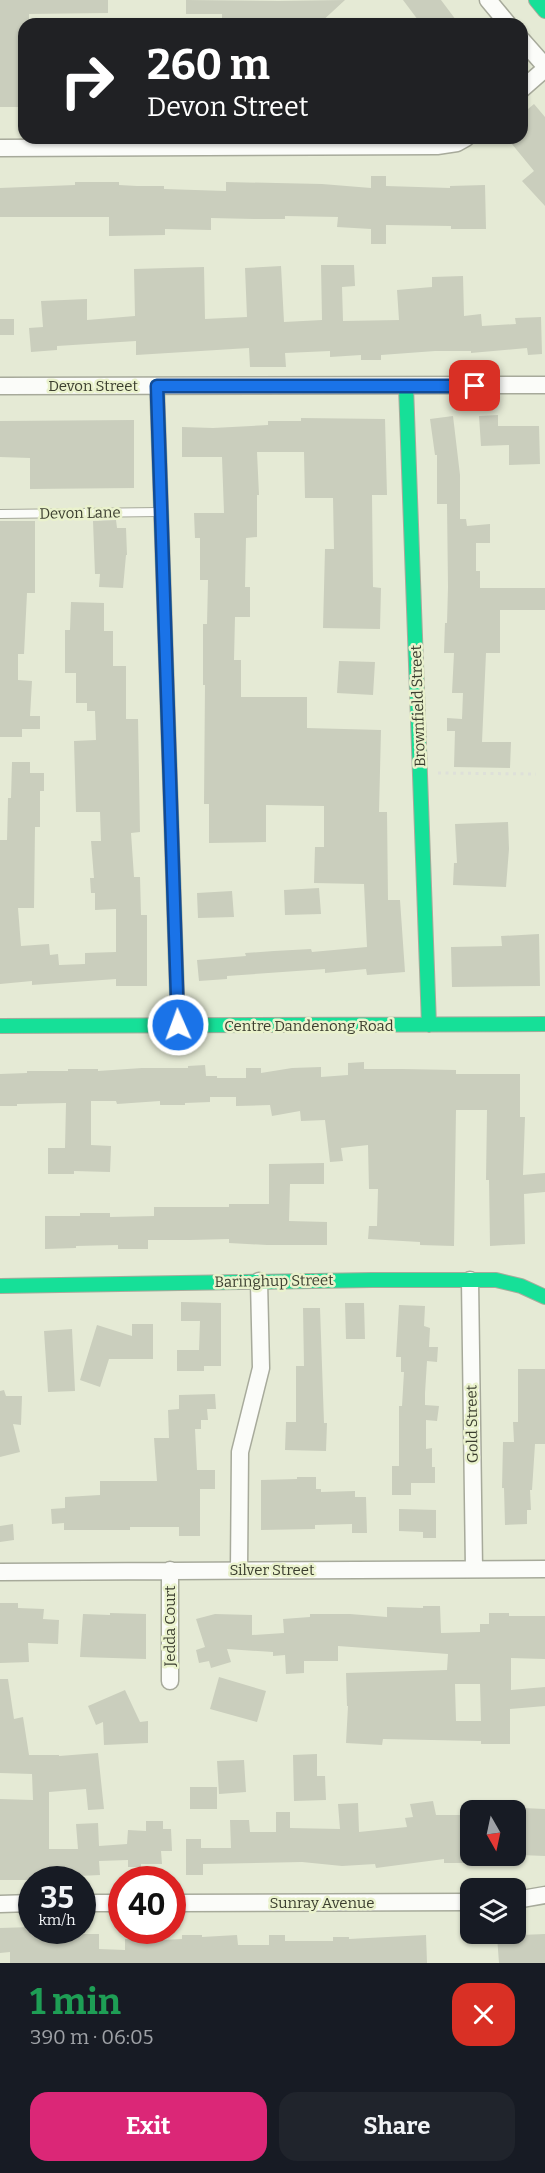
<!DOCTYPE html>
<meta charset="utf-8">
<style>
:root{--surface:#171b24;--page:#20242c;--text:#f1f3f6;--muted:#9ea1a6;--accent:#db2777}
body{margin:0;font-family:Bitter,serif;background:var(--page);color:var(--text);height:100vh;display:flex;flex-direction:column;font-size:22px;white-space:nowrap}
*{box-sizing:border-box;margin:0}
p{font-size:20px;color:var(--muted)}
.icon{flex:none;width:33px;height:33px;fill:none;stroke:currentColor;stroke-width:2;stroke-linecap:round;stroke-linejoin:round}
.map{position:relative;height:1963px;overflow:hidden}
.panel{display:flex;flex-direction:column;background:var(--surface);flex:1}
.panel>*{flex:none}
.hud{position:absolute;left:18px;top:18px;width:510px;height:126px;border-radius:18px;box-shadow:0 2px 4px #0004;background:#202124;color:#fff;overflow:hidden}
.needle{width:39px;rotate:171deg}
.controls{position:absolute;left:460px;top:1800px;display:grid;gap:12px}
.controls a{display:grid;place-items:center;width:66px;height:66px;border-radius:12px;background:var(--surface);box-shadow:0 2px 4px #0004;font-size:30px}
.speed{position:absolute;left:18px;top:1866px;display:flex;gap:12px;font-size:30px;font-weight:700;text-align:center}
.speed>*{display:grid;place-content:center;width:78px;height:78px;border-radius:50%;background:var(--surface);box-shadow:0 2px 4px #0004;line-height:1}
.speed small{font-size:15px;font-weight:400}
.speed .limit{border:9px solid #d22;background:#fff;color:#111}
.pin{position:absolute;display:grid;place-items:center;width:51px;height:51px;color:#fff;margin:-26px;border-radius:12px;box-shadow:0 3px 9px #0006}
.me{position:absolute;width:66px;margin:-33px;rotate:358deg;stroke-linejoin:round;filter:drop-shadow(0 0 4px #0008)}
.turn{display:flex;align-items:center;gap:21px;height:126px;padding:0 30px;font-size:27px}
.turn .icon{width:78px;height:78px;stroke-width:2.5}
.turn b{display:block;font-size:42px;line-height:51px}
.round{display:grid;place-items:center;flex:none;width:63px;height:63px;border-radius:18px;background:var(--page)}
.headline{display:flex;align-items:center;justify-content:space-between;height:102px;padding:0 30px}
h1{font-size:36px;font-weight:700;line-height:45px;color:#1e9e55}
.primary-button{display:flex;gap:12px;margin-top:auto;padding:12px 30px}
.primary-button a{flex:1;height:69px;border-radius:18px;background:var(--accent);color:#fff;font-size:24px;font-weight:700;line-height:69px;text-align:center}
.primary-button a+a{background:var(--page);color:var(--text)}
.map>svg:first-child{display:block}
.building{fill:#cacebd;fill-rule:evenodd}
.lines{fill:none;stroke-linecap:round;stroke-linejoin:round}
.lane-casing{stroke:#a7aa9b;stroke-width:10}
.street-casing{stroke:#a7aa9b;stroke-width:19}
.fast-casing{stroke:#a7aa9b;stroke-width:16}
.path{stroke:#dee0d9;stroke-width:3;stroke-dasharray:3 4.5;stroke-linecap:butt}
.lane{stroke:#fbfcf9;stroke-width:8}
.street{stroke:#fbfcf9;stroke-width:16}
.fast{stroke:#16e098;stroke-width:14}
.route-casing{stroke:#114b97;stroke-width:15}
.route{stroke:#1a73e8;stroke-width:10}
.labels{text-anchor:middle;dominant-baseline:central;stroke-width:5;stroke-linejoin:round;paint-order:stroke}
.street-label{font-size:15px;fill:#3b3e2f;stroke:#eaf2cd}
</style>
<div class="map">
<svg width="545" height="1963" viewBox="0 0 545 1963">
<rect width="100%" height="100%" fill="#e5ead5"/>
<path class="building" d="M0,0H108V13L29,14V24H24V107H0Z
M186,0L279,1L345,0L319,24H222V14H186Z
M403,0H441L459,24H421Z
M534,104L545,117V206L522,181L534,171L507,138H522V114Z
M371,176H386V186L450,188V186L485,185L486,229H451V226L386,225V244H371V229L337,227L338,217L285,216V219H254L211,218V230L165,229V235L109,236V217H0V188L75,185V182H119V185L137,186H164V189L226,191V182L322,184L371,188Z
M321,265H354L355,286L342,287L343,321L399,320L397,290L432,287V277L463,276L464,316L481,314L482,326L516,324L515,318L541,317L542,354L528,355L527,348L471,353V351H435L381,355V360H361V355L330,357V351L285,353L286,367H250L249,348L136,355V341L57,346V350L31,352L29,328L43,327L41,301L87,299V320L135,316L134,269L204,267L205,319L247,317L245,268L281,266L284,322L322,320Z
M0,319H14V335H0Z
M498,415V426H539L540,464L509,465V445L481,446L479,416Z
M453,416L460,475V519H466L467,526L490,524V543H476V571H480V588H545V610H500V653H486L482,742H511L510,768L454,767L455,731H447V718L462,719L463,693H452L454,653H444L445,623H447L448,587L447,504H437V455H435L430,419Z
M301,418L385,419L387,495H372L373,587L381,588L380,629L323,628L325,549H334L333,498H305L304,452H257L259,495H257V537L246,538L245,587H250V617H235L234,660H241V697H307V728L381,730L379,812H387L388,900H400L405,972L367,975L366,969L325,973V969L227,976V979L199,981L197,960L246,956L245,953L274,951L311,949L312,952L367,947L364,884L314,883L315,847H324V806L266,805V842L209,843V804H204L205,685H203V624H207L208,580H200V538H195L194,513H224L222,457H182V427L213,428L268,425V421H301Z
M134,420V488L30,489V458L0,457V421Z
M116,520L117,528H126L127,555H126L123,588L99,587L100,574H95L93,521Z
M0,521H35V593H27L24,654H18V680L32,681L30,716H40V729H22V737H0Z
M71,602L104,603V631H113V666H126V719H138L140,832L131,833L134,877H140L141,915H147V986H116V979L32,985V981L0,984V840H7L8,798H11L12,762H30V773H44V791H40V827H35L34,908H18L21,946L49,944L50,955L58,954L59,965L85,964V953L116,952V909L95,910V893H91L90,878H94L91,841H101L100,812H76L74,741L96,740L95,711H87V703H76V673H65V630H70Z
M339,661L375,662L373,695L337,693Z
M508,822L509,849L506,887L453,885L454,863H457L455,824Z
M319,888L321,914L285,915L284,890Z
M232,891L234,917L198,918L197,893Z
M539,934L540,986L452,987L451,947L502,946L501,936Z
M364,1062V1069H402L456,1070V1074H520V1117H525L523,1175L545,1173V1192L524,1194L525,1244L490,1246L489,1180H486L487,1110H456L454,1246L420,1245V1242L368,1239L369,1226H377L378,1189H369L368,1145L341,1148L343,1161L330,1162L325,1120L301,1121L300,1111L272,1116L270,1105L236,1106V1097H210V1102L185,1103V1105H160V1101L117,1104L116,1101H91V1145L111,1146L110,1172L74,1171V1174H48V1148H65L66,1103L17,1104V1106H0V1074L27,1073V1071H68V1069H98V1071L142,1068H188V1066L205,1065L206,1076H217V1078H246V1068H261V1073L292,1068L321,1067V1077L348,1075V1063Z
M324,1163V1184H290L289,1221L327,1222V1245H267L229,1243V1239L190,1240H148V1249H118V1245L76,1246V1248L45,1249V1216H80V1213H110V1217L154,1216V1207H229V1204H269V1164Z
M181,1302L221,1303V1366H204V1371H177V1350H199L200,1321H181Z
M345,1303H364L365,1339H346Z
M399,1305L425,1306L424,1326L430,1328L429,1347H438L437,1362L427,1361L425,1393V1405L439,1406L437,1421L426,1420V1449L432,1448V1467H435V1483H411V1495H392V1466H399V1406H402L404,1372H401V1357H396Z
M303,1308H320L324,1423H327L326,1451L285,1450L286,1422H296V1366H304Z
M132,1324H153V1359H109L100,1387L80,1380L97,1325L132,1336Z
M72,1329L75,1391L48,1392L44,1331Z
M518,1369H545V1444H535L532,1490H530L531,1510H527V1524L505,1525L504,1488H502L503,1442H514L513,1422H518Z
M4,1390L6,1396H22L21,1425L13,1424L20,1452L0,1457V1391Z
M215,1394L216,1409H207L208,1420H201V1429H195L197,1470H215V1489H200V1536H179V1527H130V1530H64V1523L52,1524L51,1509L65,1508V1497L100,1495V1481H157L154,1438H169L168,1410L179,1409V1395Z
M297,1477H316V1489H321V1492L355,1491V1497H366L367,1533H352V1524L315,1525V1529L261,1530V1480L297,1479Z
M399,1509L436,1510V1538H423V1532L399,1531Z
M13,1524L14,1540L0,1542V1526Z
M0,1603H18V1608L44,1609L43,1619L59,1620L58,1644L28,1643L29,1662L0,1663Z
M423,1606H440L441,1633L480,1632V1624H489V1613H509V1616H545V1659L511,1658V1690L545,1687V1706L510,1709V1744H481V1741L383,1739L382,1745L346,1743L348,1706H347L346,1673L447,1670L448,1654L338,1646V1661H304V1673L286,1674L285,1655L273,1656V1652L227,1649L231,1662L211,1668L209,1661L199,1663L196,1650L205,1647L196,1619L215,1614L252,1615V1635L284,1633L283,1619L310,1617V1614H350L387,1617V1607L423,1608ZM455,1684H480L481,1721H456Z
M110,1613L146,1614V1659L80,1657L83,1614L110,1615Z
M219,1677L266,1691L257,1722L210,1709Z
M0,1679H8L14,1719L23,1717L29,1755H59V1756L98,1753L104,1809L88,1810L86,1789L49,1792V1849H78L76,1824L98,1823L99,1846L127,1844L128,1830L146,1831V1821H163V1829H171L172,1851H161L162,1864H141V1867H128V1860L99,1861L100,1875L58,1877V1880H0V1799L33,1800L32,1774L0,1773Z
M125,1690L140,1722L148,1721V1743L104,1745L103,1722L96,1725L88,1706Z
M317,1754V1776H325L326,1800L294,1801L293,1755Z
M244,1760L246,1792L219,1794L217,1761Z
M190,1787H217V1809H190Z
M433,1801L436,1815H471V1853H464V1863H444V1859L376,1868L375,1864L342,1866L302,1862L203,1864V1875H186V1839H201V1848H231L230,1820H249L250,1832H276V1812H290V1828L340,1829L338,1804L358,1803L359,1832L407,1827L405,1818L413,1817L410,1804Z
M523,1808L545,1809V1856L521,1855Z
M32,1927V1930H67V1934H99V1949L125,1950V1939H141V1941L182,1939V1935H202V1937L237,1935L238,1945H269V1935H285V1941H333V1937H349V1939L426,1935L427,1963H10V1952L0,1953V1928Z
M545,1934V1963H499L497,1936Z"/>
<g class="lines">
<defs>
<path id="lane" d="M0,514L159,512"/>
<path id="street" d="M488,0L508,24
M522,40L545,66
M522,89L545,69
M0,148L437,146L457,143L466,138
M0,386L545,385
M470,1280L474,1569
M170,1570V1681
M239,1570L240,1452L261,1368L259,1281
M0,1572L545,1569
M516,1900L545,1895
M82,1903H122
M172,1903L471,1902
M0,1904L32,1903"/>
<path id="fast" d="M536,0L545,11
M157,386L178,1025
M406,386L429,1025
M0,1026L545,1024
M0,1286L372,1280H496L521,1286L545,1297"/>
</defs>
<use href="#lane" class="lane-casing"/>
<use href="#street" class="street-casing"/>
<use href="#fast" class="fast-casing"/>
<path class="path" d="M438,773L536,774"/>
<use href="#lane" class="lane"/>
<use href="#street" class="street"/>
<use href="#fast" class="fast"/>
</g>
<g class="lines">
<defs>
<path id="route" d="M178,1025L157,386H475"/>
</defs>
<use href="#route" class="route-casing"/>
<use href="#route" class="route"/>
</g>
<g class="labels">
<g class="street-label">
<text x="93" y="386">Devon Street</text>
<text transform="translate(80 513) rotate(-1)">Devon Lane</text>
<text transform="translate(418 706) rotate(-92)">Brownfield Street</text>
<text x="309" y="1026">Centre Dandenong Road</text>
<text transform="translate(274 1281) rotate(-1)">Baringhup Street</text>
<text transform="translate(472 1424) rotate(-91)">Gold Street</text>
<text x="272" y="1570">Silver Street</text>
<text transform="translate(170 1626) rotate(-90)">Jedda Court</text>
<text x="322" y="1903">Sunray Avenue</text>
</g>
</g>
</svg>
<div class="controls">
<a><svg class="needle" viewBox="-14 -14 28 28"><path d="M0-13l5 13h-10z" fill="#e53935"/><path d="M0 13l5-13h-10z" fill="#9ea1a6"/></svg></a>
<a><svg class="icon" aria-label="layers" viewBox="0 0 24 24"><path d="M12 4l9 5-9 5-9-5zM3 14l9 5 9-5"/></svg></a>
</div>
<div class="speed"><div>35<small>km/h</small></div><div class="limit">40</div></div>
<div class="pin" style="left:475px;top:386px;background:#d93025"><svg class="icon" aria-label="arrive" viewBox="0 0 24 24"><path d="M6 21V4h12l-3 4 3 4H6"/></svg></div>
<svg class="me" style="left:178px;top:1025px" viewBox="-20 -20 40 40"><circle r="17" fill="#1a73e8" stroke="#fff" stroke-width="3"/><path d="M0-11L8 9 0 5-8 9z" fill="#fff"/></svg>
<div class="hud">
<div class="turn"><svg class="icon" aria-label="right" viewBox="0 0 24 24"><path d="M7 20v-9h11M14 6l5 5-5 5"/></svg><div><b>260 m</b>Devon Street</div></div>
</div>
</div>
<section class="panel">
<div class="headline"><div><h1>1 min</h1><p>390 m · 06:05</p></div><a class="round" style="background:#d93025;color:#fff"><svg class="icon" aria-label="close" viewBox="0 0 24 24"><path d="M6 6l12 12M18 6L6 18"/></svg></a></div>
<div class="primary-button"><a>Exit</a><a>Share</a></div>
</section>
